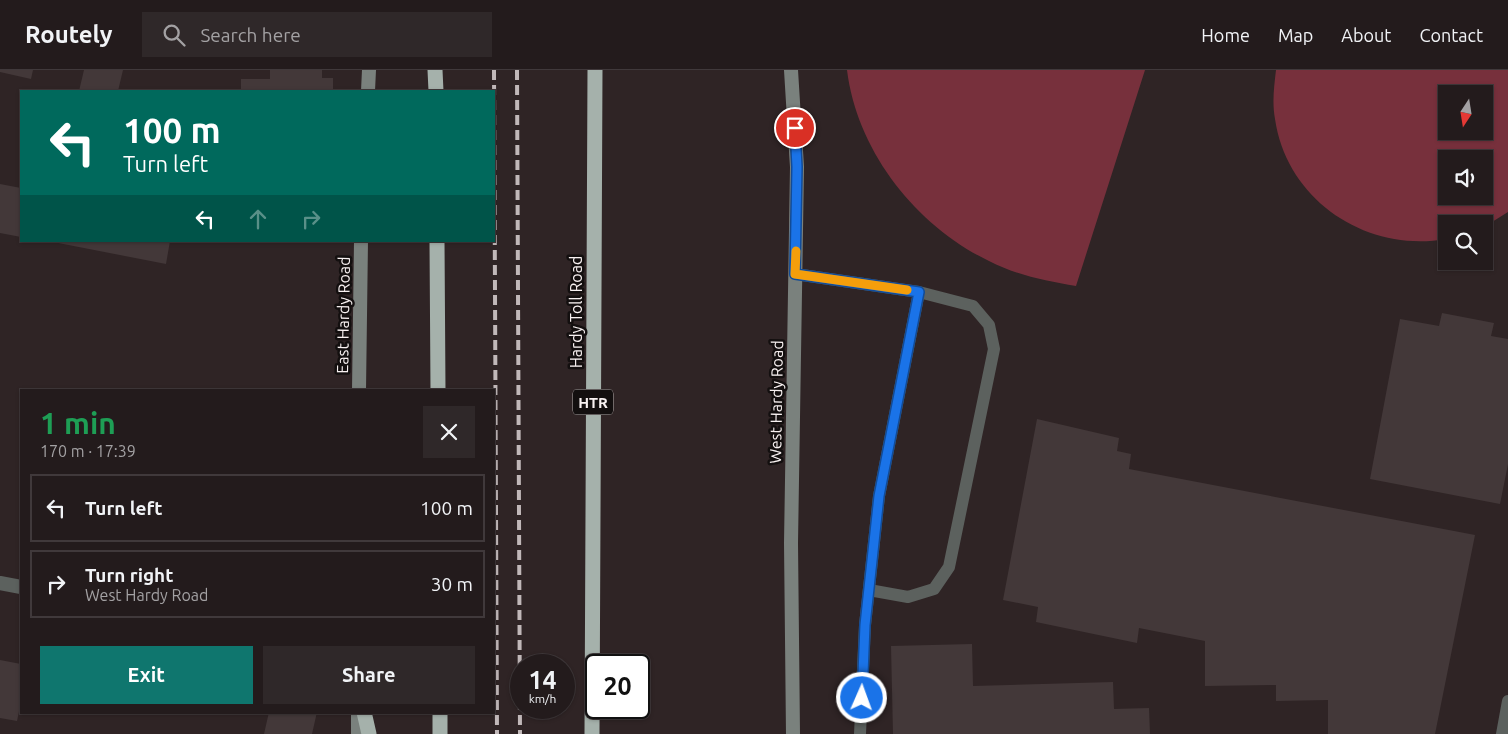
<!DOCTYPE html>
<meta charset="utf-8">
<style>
:root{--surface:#231b1c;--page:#2f2829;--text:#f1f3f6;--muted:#a3a1a3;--line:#40393b;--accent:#0f766e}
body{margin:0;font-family:Ubuntu,sans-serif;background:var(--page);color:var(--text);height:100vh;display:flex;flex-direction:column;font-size:19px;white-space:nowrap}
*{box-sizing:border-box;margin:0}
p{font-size:16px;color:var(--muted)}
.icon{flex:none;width:28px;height:28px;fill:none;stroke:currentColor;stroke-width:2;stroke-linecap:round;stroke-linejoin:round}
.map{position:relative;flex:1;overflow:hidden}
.side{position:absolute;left:20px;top:319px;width:475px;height:325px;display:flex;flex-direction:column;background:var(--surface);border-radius:0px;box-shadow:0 1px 4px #0004,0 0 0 1px var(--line)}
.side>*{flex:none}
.banner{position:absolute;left:20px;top:20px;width:475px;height:152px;border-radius:0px;box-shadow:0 1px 4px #0004,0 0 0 1px var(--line);background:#00695c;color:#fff;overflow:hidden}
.needle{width:32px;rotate:192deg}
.tools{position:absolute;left:1438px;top:15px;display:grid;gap:10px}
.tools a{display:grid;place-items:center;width:55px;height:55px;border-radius:0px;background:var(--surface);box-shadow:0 1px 4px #0004,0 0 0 1px var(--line);font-size:25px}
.speed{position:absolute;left:510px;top:584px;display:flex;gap:10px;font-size:25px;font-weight:700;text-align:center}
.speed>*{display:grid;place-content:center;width:65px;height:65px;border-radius:50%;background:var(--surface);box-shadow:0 1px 4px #0004,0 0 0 1px var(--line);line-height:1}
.speed small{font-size:12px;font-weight:400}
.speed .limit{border:2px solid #111;border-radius:8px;background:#fff;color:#111}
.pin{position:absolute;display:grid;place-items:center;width:42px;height:42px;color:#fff;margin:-21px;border:2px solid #fff;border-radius:50%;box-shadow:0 1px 5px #0007}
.me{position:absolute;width:55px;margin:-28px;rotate:2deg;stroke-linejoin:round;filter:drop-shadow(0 0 4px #0008)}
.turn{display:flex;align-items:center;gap:18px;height:105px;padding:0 20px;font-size:22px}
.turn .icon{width:65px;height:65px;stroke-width:2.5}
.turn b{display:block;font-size:35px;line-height:42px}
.lanes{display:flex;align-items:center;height:48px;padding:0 20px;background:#0003;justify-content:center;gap:25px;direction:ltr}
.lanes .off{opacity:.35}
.round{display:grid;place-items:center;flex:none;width:52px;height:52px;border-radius:0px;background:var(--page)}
.head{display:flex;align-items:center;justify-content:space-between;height:85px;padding:0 20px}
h1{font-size:30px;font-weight:700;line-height:38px;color:#1e9e55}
.cta{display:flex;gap:10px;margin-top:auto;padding:10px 20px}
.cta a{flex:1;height:58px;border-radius:0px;background:var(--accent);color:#fff;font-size:20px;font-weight:700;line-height:58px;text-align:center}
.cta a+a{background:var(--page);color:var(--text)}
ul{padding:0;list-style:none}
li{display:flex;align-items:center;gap:15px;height:68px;margin:0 10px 8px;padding:0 10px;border:2px solid var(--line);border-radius:0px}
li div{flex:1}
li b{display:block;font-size:19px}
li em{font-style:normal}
header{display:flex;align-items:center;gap:30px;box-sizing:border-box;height:70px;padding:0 25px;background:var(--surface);border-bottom:1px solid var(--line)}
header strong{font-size:24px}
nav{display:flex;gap:28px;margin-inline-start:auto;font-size:18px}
.search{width:350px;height:45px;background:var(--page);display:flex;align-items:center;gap:12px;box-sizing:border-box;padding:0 18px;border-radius:0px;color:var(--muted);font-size:19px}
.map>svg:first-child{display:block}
.green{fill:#77303c;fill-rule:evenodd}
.building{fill:#433839}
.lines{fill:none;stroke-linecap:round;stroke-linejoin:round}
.service{stroke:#5c615e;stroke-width:12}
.minor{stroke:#5c615e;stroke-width:14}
.secondary{stroke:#7a817d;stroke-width:14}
.motorway{stroke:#a5b1ab;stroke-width:15}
.rail{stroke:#c1b8b9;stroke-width:4;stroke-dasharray:10 5;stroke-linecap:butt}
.route-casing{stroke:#114b97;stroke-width:12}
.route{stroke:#1a73e8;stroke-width:9}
.slow{stroke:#f59e0b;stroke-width:9}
.labels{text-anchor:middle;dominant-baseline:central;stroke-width:5;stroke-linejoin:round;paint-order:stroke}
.shield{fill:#130f0f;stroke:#b3adad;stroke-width:1}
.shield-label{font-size:15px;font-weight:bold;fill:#f8f1f1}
.street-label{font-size:16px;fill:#f8f1f1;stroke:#130f0f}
</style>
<header>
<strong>Routely</strong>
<div class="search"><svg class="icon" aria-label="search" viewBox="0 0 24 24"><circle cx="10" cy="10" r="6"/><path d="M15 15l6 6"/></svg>Search here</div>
<nav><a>Home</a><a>Map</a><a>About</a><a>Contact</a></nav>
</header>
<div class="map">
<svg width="1508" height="664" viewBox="0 0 1508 664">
<rect width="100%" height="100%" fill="#2f2425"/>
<path class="green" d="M847,0H1145L1076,216C1046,211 1016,205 989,191C916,156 857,81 847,0Z
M1276,0H1508V142L1484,157V154H1446V169C1367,183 1287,131 1275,49C1272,33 1274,17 1276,0ZM1446,24H1484V61H1446ZM1446,89H1484V126H1446Z"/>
<path class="building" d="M0,0H33L31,9L0,2Z
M84,0H123L118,21H79Z
M270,0H322V8H333V21H241V9H270Z
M0,114L21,118V167L0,163Z
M48,171H170L166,194Z
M1442,243L1494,253L1491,266L1508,269V394L1500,434L1370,409L1400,249L1439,256Z
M1037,349L1119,368L1117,381L1131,384L1129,399L1475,465L1435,664H1328V630L1276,631V615L1205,616V571L1139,558L1137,573L1036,552L1038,537L1003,530Z
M972,574L973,616L1113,612L1114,639L1149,638L1150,664H893L891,576Z
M0,590L21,594V632L17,651L0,648Z
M269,642H317L312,664H264Z"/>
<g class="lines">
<path class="service" d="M795,204L919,222L879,426L865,555L860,664
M869,520L908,527L934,519L949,497L994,279L989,255L973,236L919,222
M1502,664L1508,631"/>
<path class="minor" d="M0,513L21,517"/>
<path class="secondary" d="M791,0L797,97L791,473L793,664
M368,21L369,0
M359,320L361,171
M358,664V642"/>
<path class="motorway" d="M435,0L436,21
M437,171L438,320
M364,642L369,664
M440,642V664
M592,664L595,0"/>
<path class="rail" d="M494,0L497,664
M517,0L520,664"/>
</g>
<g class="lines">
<defs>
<path id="route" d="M795,58L797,97L795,204L919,222L879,426L865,555L862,628"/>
</defs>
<use href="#route" class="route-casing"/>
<use href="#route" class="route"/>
<path class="slow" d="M796,181L795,204L907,220"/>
</g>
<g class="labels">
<rect class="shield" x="573" y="319.5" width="40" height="25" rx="4"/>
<g class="shield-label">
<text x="593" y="332">HTR</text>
</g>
<g class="street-label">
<text transform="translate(576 242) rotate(-90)">Hardy Toll Road</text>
<text transform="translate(343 245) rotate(-89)">East Hardy Road</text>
<text transform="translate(776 332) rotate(-89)">West Hardy Road</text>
</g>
</g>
</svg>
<div class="tools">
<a><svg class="needle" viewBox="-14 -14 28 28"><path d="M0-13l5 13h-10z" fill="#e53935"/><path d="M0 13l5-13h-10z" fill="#a3a1a3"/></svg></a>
<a><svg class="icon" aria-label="sound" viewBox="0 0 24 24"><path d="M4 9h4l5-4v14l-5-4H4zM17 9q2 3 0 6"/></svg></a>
<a><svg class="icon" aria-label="search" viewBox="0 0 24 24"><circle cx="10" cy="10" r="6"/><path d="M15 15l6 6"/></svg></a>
</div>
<div class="speed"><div>14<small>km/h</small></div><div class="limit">20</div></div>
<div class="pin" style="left:795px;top:58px;background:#d93025"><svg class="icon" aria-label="arrive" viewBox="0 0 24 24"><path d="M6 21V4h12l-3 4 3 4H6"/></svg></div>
<svg class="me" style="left:862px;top:628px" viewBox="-20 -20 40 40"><circle r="17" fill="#1a73e8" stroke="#fff" stroke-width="3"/><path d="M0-11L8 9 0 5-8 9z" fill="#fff"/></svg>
<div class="banner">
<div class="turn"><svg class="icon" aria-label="left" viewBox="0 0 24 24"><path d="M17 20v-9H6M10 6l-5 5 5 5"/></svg><div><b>100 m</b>Turn left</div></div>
<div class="lanes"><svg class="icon" aria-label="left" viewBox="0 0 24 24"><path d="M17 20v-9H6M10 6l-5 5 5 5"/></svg><svg class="icon off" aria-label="ahead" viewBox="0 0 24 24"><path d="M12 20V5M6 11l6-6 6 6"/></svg><svg class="icon off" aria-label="right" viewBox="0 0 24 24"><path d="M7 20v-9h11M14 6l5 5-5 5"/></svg></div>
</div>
<section class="side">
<div class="head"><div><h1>1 min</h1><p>170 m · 17:39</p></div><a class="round"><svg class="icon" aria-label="close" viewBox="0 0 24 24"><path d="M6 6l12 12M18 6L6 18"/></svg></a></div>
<ul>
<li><svg class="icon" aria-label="left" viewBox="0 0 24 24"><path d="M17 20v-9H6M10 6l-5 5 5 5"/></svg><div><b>Turn left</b></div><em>100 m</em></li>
<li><svg class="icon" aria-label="right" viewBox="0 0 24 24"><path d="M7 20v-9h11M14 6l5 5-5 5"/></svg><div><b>Turn right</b><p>West Hardy Road</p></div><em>30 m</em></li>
</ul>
<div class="cta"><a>Exit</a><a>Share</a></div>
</section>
</div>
